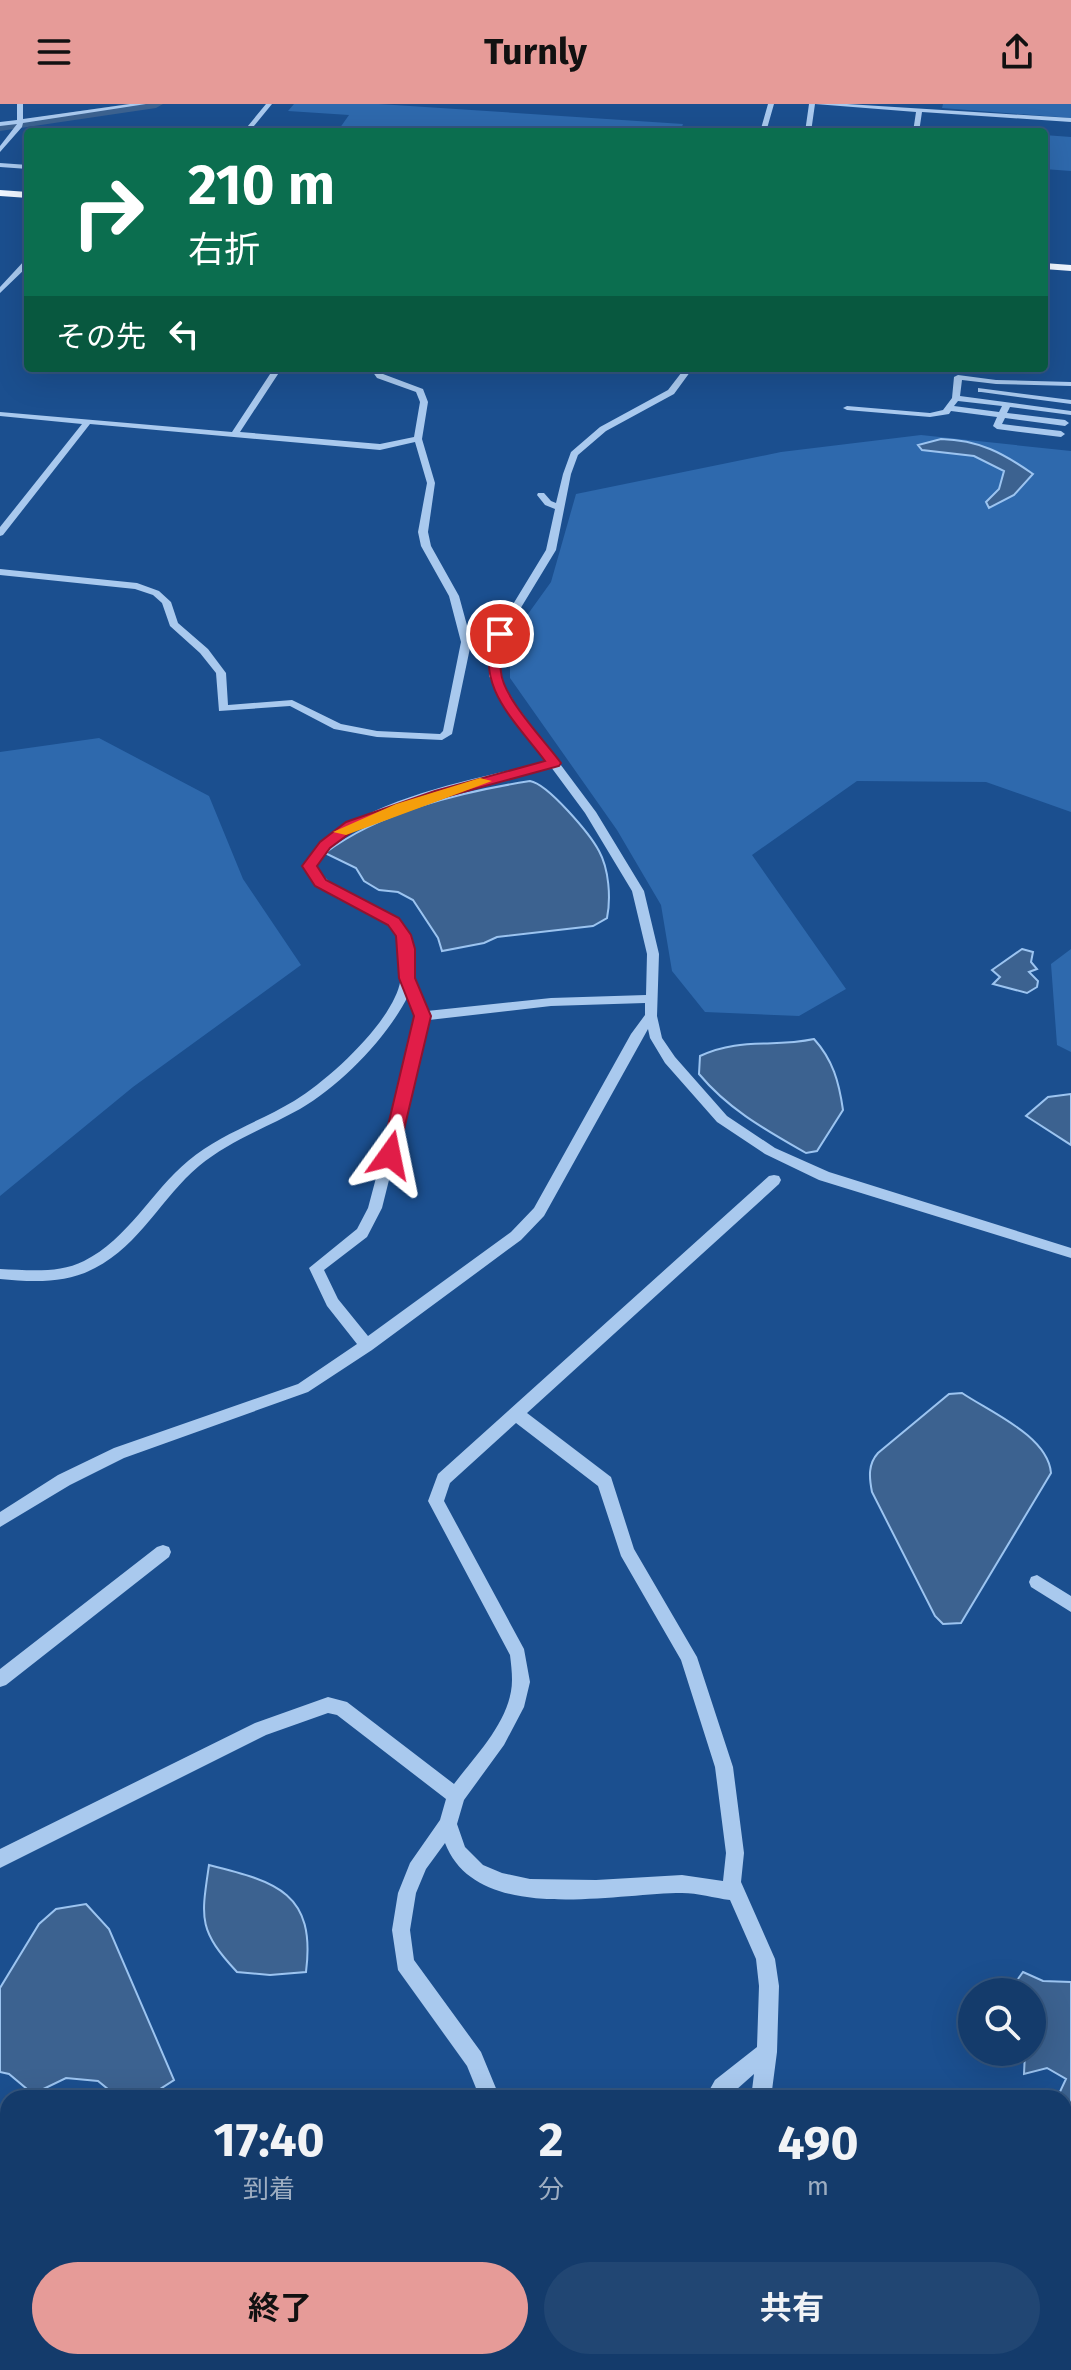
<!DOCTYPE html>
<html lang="ja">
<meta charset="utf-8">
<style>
:root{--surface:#143b6b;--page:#214673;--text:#f1f3f6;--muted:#9dadc1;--line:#33557e;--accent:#e69b98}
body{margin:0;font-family:"Fira Sans","Noto Sans JP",sans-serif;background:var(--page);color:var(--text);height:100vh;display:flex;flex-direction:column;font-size:30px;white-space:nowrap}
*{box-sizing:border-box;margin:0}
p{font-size:26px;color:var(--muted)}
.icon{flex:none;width:44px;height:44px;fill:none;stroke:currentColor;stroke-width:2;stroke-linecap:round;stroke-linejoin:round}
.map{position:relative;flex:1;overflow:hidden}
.panel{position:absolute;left:0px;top:1986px;width:1072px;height:280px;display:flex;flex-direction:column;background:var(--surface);border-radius:24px 24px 0 0;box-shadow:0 8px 32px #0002,0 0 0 2px var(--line)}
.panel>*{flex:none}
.top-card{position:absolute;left:24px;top:24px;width:1024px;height:244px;border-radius:8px;box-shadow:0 8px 32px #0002,0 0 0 2px var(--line);background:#0b6e4f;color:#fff;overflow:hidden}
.controls{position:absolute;left:958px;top:1874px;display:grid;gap:16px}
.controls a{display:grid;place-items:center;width:88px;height:88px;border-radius:50%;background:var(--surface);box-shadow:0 8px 32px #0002,0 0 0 2px var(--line);font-size:40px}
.pin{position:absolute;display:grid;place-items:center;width:68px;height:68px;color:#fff;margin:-34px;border:4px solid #fff;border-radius:50%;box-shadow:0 2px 8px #0007}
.me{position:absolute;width:88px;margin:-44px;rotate:12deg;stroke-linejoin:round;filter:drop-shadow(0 0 6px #0008)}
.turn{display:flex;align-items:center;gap:28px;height:168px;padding:0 32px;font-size:36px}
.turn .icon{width:104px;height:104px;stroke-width:2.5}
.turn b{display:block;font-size:56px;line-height:68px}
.then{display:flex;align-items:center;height:76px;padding:0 32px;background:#0003;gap:16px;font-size:30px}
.eta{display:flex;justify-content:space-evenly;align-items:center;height:136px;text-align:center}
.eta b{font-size:48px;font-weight:700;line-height:56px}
.action{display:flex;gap:16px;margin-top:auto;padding:16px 32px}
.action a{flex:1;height:92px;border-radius:48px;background:var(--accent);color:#111;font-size:32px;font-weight:700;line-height:92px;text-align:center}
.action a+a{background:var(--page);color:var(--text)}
header{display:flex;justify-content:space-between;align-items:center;height:104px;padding:0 32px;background:var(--accent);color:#111;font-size:36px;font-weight:700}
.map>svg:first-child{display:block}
.green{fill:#2e69ad}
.water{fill:#3c6290;stroke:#9cc4f0;stroke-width:2}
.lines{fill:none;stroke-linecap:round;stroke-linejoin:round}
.river{fill:#3c6290;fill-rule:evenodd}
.minor{fill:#a9c9ee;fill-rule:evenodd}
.major{fill:#f0f6ff;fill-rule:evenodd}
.route{fill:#e11d48;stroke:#92132f;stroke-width:2}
.slow{fill:#f59e0b}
</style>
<header><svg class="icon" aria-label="menu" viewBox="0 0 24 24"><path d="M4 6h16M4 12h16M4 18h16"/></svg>Turnly<svg class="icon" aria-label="share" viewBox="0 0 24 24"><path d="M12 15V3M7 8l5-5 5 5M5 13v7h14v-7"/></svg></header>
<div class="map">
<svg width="1071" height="2266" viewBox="0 0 1071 2266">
<rect width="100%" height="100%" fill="#1b4f8f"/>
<path class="green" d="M294,0H379L683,20L680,28H337L349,11L288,7Z
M943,0H1071V14L942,4Z
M1044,31L1071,33V67L1044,65Z
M921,331L1071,347V708L986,678L857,677L752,751L846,885L799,912L705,908L672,867L661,801L617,726L510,574V535L551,478L576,390L781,348Z
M99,634L209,692L243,775L301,861L133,983L0,1092V648Z
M1071,845V948L1057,941L1051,860Z
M1064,2066L1071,2069V2166L1064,2175Z
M220,2258H500L498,2266H217Z
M720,2258H997L991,2266H712Z"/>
<path class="water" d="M941,335C979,336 1003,349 1033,370L1014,391L989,404L986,398L999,385L1004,367L974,352L922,346L918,341Z
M530,677C548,680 590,730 599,747C609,765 611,794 607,814L593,822L497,833L484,839L442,847L438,834L413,796L398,788L379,786L364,777L356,764L325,749C381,707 461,688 530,677Z
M1022,845L1033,848L1031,858L1037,865L1029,868L1038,877L1037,883L1027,889L993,880L1000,873L992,866Z
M814,935C833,956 839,978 843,1006L817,1047L806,1049C766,1026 729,1006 699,970L700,952C740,933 772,944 814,935Z
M1071,990V1041L1026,1012L1048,993Z
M962,1289C990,1308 1048,1332 1051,1369L961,1519L943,1520L935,1512L872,1388C869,1373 868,1360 878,1349L949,1290Z
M209,1761C277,1778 316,1789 306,1868L270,1871L237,1868C198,1826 201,1815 209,1761Z
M86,1800L109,1825L174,1976L146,1994H119L98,1977L66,1974L33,1990L9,1970L0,1968V1884L39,1820L56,1805Z
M1023,1868L1043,1877L1071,1878V2004L1064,2000V1994H1057L1066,1975L1047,1964L1024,1970L1025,1948H1032V1888H1017L1015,1879Z"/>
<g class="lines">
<path class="river" d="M127,0H163L156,4L0,27V19Z"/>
<path class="minor" d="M17,0H23V15L130,0H146L23,19L22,23L0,48V42L17,20L0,22V18L17,16Z
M266,0H272L249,28H243Z
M768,0H774L766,28H760Z
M809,0H847L1071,14V18L922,8L919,28H913L916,8L815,0L811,28H805Z
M0,59L28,61V65L0,63Z
M25,156H28V162L0,189V183Z
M274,264H282L240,328L380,340L414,333L420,298L416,288L377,274L370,264H378L383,270L423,285L428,298L422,335L435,379L428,428L431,442L459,492L471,536L491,547L495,530L546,446L555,405L545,401L537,391L538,389H544L551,397L556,399L563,370L571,348L600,323L668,286L685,264H693L674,290L606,327L578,351L571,370L556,446L505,530L499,553V572L516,601L596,708L644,787L659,850L657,912L662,934L675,953L727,1012L775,1044L829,1068L1071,1144V1154L819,1076L765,1050L717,1018L665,959L650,934L648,925L544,1112L521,1136L372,1246L308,1288L124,1354L70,1381L0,1423V1408L58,1371L114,1344L298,1280L357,1240L327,1202L309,1164L357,1125L368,1104L414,931L417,912L408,892C387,934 341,981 300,1005C266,1024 229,1037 199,1062C162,1093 140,1141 95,1164C66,1180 32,1178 0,1175V1165C27,1166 58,1170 84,1157C128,1135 151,1088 188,1057C220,1030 259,1018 294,997C328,976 378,930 395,893C401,881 403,866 402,852C399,811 356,807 328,789C317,782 311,773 304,762C310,754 315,744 323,738C379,692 477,674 547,658L506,602L489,572V554L470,544L452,630L442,636L377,633L334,625L290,602L219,607L216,569L200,549L170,522L162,499L153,491L135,485L0,471V465L137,479L159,487L171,498L178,519L208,545L226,569L228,601L292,596L341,620L377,627L440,630L443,627L461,538L449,492L421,442L418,428L427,379L415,338L380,346L90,320L3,431L0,432V423L82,320L0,312V308L232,328ZM551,663L585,709L632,787L647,850L646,891L551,894L427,907C423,897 414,884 413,873C412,856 416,840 405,825C382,794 336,796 316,762C319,757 322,751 326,747C363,704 495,676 551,663ZM645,899V911L631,930L534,1104L511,1128L368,1232L338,1195L324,1166L367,1133L382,1104L429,916L551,902Z
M958,271L996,276L1071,278V282L996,280L962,276L960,292L1071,307V311L1010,303L1007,309L1065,316L1069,319L1065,322L1005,314L1002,320L1061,327L1065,330L1061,333L997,325L993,322L997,313L951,307L949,310L930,313L847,306L843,304L847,302L930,309L943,306L952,294L954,273ZM958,297L1002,302L999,308L954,302Z
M978,284L1071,296V300L981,288H978Z
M774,1071L779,1072L781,1076L779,1080L527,1309L611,1373L634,1445L697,1553L733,1663L744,1749L741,1778L775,1855L779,1882L777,1948L771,1994H751L754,1970L727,1994H705L715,1976L757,1943L759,1882L756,1855L730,1796C714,1794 698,1789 682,1789C613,1789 477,1822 445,1739L426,1765L416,1789L410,1826L414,1856L481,1948L500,1994H480L467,1962L398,1866L392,1826L398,1789L410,1759L440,1716L446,1695L337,1611L328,1609L266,1631L0,1764V1745L255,1619L328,1593L347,1598L454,1680C476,1651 512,1615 512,1576C512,1568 511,1559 510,1551L428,1397L438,1370L769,1072ZM516,1319L598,1382L621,1452L681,1556L715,1663L726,1749L723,1777L682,1771L596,1776L530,1775L502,1769L483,1761L465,1743L457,1720L464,1696L504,1641L524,1603L530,1578L524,1545L444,1397L450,1379Z
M163,1441L169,1443L171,1448L169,1453L6,1581L0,1583V1565L157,1443Z
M1037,1471L1071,1492V1508L1031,1483L1029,1478L1031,1473Z
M0,2245L8,2248V2258H26L30,2266H0Z
M1064,2250L1068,2258L1064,2266H1034L1038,2258H1064Z
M402,2258H425L422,2266H399Z
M592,2258H614L612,2266H590Z
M699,2258H722L725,2266H702Z"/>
<path class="major" d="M0,86L28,88V94L0,92Z
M1044,159L1071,161V167L1044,165Z"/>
</g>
<path class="route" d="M496,528L507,530C503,543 499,555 501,568C503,594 545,637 561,659L559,662L445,693L357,724L330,744L317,762L326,776L399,814L411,831L415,845V874L431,912L398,1051L390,1058L381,1051L414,912L399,874L396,832L388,821L315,782L302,762L320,738L346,718L435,687L545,657C516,618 471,579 496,528Z"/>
<path class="slow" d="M480,674L492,677L346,731L333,728L396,700Z"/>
</svg>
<div class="controls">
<a><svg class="icon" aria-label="search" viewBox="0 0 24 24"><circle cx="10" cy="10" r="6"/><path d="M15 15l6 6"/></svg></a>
</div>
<div class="pin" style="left:500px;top:530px;background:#d93025"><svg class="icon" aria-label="arrive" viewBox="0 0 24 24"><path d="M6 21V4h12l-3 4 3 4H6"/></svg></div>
<svg class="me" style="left:390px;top:1051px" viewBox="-20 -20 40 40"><path d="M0-17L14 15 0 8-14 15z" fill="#e11d48" stroke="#fff" stroke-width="4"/></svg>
<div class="top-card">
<div class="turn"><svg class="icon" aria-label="right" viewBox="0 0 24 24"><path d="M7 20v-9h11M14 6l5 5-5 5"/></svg><div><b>210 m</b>右折</div></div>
<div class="then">その先<svg class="icon" aria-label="left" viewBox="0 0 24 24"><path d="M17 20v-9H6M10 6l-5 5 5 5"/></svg></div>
</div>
<section class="panel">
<div class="eta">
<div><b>17:40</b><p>到着</p></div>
<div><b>2</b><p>分</p></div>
<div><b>490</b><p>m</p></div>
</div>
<div class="action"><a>終了</a><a>共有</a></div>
</section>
</div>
